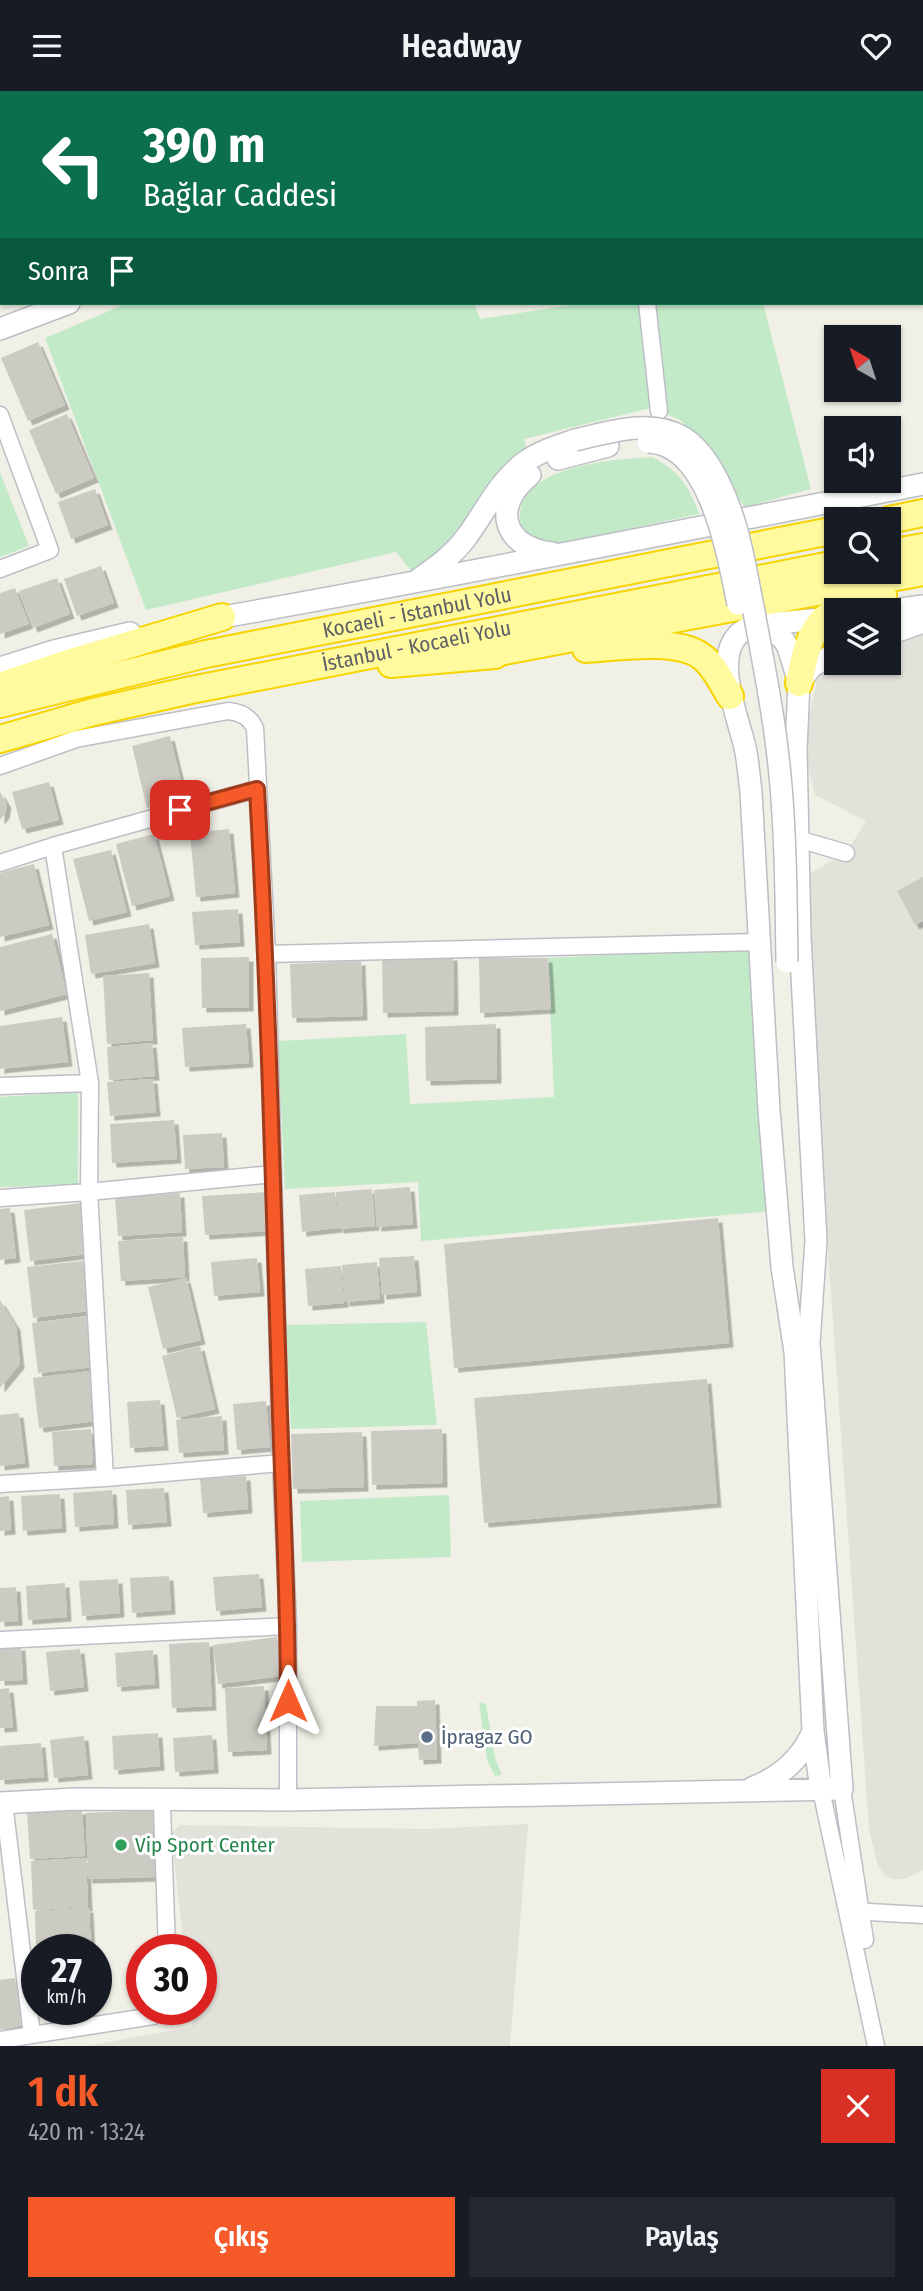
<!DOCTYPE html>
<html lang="tr">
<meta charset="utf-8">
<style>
:root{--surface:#171b24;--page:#242831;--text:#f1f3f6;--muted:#9ea1a6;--accent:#f55a28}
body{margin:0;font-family:"Fira Sans Condensed",sans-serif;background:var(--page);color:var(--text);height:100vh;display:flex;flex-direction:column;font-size:26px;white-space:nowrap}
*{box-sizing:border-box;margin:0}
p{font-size:23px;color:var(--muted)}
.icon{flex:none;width:38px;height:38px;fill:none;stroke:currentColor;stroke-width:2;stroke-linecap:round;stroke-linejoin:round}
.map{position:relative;height:1955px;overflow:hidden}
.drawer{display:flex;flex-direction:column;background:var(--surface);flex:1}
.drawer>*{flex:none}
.guide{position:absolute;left:0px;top:0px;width:924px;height:214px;box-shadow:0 2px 5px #0004;background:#0b6e4f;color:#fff;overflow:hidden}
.needle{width:46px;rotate:321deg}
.buttons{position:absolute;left:824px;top:234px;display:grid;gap:14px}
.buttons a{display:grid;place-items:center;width:77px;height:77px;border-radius:0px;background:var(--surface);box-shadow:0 2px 5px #0004;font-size:35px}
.speed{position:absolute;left:21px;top:1843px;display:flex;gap:14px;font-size:35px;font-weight:700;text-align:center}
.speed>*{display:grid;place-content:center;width:91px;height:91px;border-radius:50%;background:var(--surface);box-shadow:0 2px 5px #0004;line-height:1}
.speed small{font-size:18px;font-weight:400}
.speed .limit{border:10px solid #d22;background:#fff;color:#111}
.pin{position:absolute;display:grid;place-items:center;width:60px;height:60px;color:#fff;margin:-30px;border-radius:14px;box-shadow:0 4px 10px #0006}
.me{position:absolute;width:77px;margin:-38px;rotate:0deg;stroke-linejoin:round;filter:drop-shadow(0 0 5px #0008)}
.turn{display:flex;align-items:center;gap:24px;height:147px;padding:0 28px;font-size:32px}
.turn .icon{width:91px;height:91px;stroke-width:2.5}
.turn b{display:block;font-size:49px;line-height:60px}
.then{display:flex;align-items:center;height:66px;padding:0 28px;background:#0003;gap:14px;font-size:26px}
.round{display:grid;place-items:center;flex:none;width:74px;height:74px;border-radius:0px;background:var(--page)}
.summary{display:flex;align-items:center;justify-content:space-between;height:119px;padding:0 28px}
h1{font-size:42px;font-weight:600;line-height:52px;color:var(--accent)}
.button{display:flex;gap:14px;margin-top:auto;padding:14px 28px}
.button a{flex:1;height:80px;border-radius:0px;background:var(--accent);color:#fff;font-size:28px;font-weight:600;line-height:80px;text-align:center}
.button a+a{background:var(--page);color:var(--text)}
header{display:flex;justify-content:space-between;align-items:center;height:91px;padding:0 28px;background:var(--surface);font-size:32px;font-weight:600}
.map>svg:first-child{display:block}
.industrial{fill:#e2e2db}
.green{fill:#c2eac8}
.building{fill:#cccbc3;filter:url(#shadow)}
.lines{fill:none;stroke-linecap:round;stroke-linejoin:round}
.minor-casing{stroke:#bebfc6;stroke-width:19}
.secondary-casing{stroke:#bcbec5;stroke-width:24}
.trunk-casing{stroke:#f7d300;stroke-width:30}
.minor{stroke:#fff;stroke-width:16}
.secondary{stroke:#fff;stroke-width:21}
.trunk{stroke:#fffa9e;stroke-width:26}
.secondary-bridge-casing{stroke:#bcbec5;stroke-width:24;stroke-linecap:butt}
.secondary-bridge{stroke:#fff;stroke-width:21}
.route-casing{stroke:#9f3a1a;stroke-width:18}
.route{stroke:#f55a28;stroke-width:12}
.service-dot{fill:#5c6f8a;stroke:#fff;stroke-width:2.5}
.leisure-dot{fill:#2e9e5b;stroke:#fff;stroke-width:2.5}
.labels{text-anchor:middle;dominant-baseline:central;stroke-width:6;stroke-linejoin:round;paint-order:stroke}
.street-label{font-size:21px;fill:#5e6068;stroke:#fff}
.service-label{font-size:21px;fill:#4e5e75;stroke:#fff;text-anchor:start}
.leisure-label{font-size:21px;fill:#27864d;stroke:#fff;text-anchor:start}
</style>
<header><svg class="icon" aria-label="menu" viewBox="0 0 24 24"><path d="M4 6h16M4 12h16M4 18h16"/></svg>Headway<svg class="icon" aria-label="heart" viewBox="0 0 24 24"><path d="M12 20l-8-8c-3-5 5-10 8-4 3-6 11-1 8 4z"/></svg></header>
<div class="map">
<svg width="923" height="1955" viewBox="0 0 923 1955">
<defs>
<filter id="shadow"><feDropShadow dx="4.5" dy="4.5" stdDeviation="0" flood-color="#0004"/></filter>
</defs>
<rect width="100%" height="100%" fill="#f1f0e6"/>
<path class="industrial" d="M923,543V1779L905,1788H894L885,1785L878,1775L869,1738L817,1005L809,783L846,762L866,730L815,704L803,656L820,574L889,572V553Z
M528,1733L510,1955H86L192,1936L191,1918H201V1858H184L174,1767L172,1742L180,1734L426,1738Z"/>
<path class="green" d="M0,0H131L2,2L0,54Z
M128,212H474L480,228L585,212H763L811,398L744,416L712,364L680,329L659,320L651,317L524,348L527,360L505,377L433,470L413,482L396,461L146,519L45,247Z
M652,366C681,382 688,393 699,423L543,456C530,448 518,438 520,422C525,374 616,368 652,366Z
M0,381L29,455L0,466Z
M761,857L774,1120L421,1150L418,1091L285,1098L278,950L406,943L410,1013L554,1006L548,867Z
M78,1001V1094L0,1096V1006Z
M426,1231L437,1334L291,1338L286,1234Z
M449,1404L451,1466L302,1471L300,1410Z
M479,1611L486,1613L495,1667L502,1684L495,1685L487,1669Z"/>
<path class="building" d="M38,251L65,314L28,330L1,267Z
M67,323L94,387L56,403L29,339Z
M95,398L108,434L71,448L58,411Z
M101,475L114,512L77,525L64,488Z
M57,487L70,523L33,537L19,500Z
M15,497L29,533L0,543V502Z
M170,645L185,707L147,717L132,655Z
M49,691L59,729L22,738L12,701Z
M0,701L7,713L5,723L0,729Z
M229,738L235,802L196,806L190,742Z
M154,743L170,805L132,815L116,753Z
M111,759L127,821L89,830L73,768Z
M34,773L49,834L0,846V782Z
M923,786V830L915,834L897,800Z
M238,818L240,851L195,854L192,821Z
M149,833L155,872L91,883L85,844Z
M52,843L67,903L0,920V856Z
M453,865L454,920L383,922L382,868Z
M249,866V916L202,917L201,867Z
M479,867H548L551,918L480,922Z
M361,870L363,925L292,927L290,873Z
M149,882L153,949L107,953L103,885Z
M62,926L68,971L0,978V935Z
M246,933L249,972L185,976L182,937Z
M496,933L497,988L426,990L425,936Z
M152,952L155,985L109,989L107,956Z
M153,988L156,1021L110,1025L107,991Z
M174,1029L177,1068L112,1072L110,1033Z
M222,1042L224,1076L185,1078L183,1044Z
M410,1096L413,1133L377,1136L374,1099Z
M372,1098L375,1135L339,1138L336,1101Z
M267,1101L269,1140L205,1144L202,1105Z
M335,1101L338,1137L302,1141L299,1104Z
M180,1102L182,1141L118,1145L115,1106Z
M81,1112L87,1163L30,1170L24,1119Z
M10,1117L16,1167L0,1169V1118Z
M718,1127L729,1252L454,1277L444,1153Z
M183,1146L185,1186L121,1190L118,1150Z
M414,1165L417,1201L382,1204L379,1167Z
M257,1167L260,1201L214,1205L211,1171Z
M83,1170L89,1220L33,1227L27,1176Z
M377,1171L380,1208L345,1211L342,1174Z
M341,1175L344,1212L308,1215L305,1178Z
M186,1187L201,1249L163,1258L148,1196Z
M0,1209L16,1235L20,1273L0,1297Z
M88,1225L94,1276L38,1282L32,1232Z
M200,1255L215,1318L177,1327L162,1265Z
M90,1280L96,1330L39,1337L33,1287Z
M707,1288L717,1412L484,1432L474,1307Z
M160,1309L164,1355L130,1357L127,1311Z
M266,1310L270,1356L237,1359L233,1313Z
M19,1322L25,1372L0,1375V1324Z
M222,1325L224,1359L179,1362L176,1329Z
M91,1338L93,1373L54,1375L52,1341Z
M442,1338L443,1392L372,1394L371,1340Z
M362,1341L364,1396L293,1398L291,1343Z
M246,1385L248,1418L203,1422L200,1388Z
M164,1397L167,1431L128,1434L126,1399Z
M112,1399L114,1433L75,1436L73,1402Z
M60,1403L62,1437L23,1440L21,1405Z
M9,1405L11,1439L0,1440V1406Z
M259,1483L262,1516L216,1520L213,1486Z
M169,1485L171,1519L132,1522L130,1487Z
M118,1488L120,1522L82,1525L79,1490Z
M65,1492L67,1526L28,1529L26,1495Z
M16,1496L18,1530L0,1531V1497Z
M277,1546L282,1585L218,1593L213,1554Z
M209,1551L212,1615L172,1617L169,1553Z
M21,1555L23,1589L0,1590V1557Z
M80,1558L84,1596L50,1600L46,1561Z
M153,1559L155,1593L117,1596L115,1562Z
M264,1595L267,1659L228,1661L225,1597Z
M9,1597L13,1636L0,1637V1598Z
M435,1609L437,1668L419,1669L418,1652L374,1655L376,1615H417V1610Z
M158,1642L160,1675L114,1679L112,1645Z
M212,1644L214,1678L175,1681L173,1647Z
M84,1645L88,1684L54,1687L50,1649Z
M41,1652L44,1686L0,1689V1655Z
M82,1719L85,1765L30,1768L27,1722Z
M153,1719L155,1786L88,1788L86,1722Z
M86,1767L88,1816L33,1819L31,1770Z
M89,1817L91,1858H36L35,1820Z
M15,1887L24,1934L0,1939V1889Z
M39,1918H82V1920L40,1922Z"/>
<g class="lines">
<defs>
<path id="minor" d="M609,0V2
M148,2L152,0
M0,62L2,61
M922,132H923
M647,212L659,320
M0,324L50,459L0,478
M0,675L76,648L228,620C241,621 250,626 255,637L267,863L281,1372L288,1535V1709
M798,748L846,762
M53,755L90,992L89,1101L105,1387
M0,772L53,755L257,698
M267,863L759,851
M0,995L90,992
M0,1107L89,1101L273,1083
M0,1393L105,1387L281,1372
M0,1549L288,1535
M842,1698L865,1849
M821,1699L876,1955
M166,1708L162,1716L167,1858
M4,1712L32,1944
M851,1820L923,1824
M0,1949L153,1925L161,1918"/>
<path id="secondary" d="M893,0L894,2
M473,2L474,0
M498,2L501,0
M922,6L923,9
M922,83L923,85
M0,238L69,212
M558,368L608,355
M530,384C491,415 503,457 552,462
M419,488C436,476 452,465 465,448C485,422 497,392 525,371C540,360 558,355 575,349
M887,520L923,515
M206,529C446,487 684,439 923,393
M765,533L834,527
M750,536C746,538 740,541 737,545C715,569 737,625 744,652C748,668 749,685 751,701L769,1019L782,1176L795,1261L813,1640C801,1669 780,1686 752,1697
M889,543L923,531
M0,577L54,560L130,542
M799,592L812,575L836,562
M813,1640L821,1699
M0,1712L75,1708L288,1709L842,1698L809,1252L816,1150L800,846L796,658L799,592L788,556L783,548L765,533"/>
<g id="trunk">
<path d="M889,429L923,422"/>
<path d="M889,462L923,456"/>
<path d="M586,558C616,556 676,547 701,565C714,574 722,592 730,605"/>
<path d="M478,565L923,481"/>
<path d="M391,573L495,564"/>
<path d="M799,592C811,530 820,519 883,504"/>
<path d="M0,595L65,573L222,526"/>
<path id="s1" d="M0,613L206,563L836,439"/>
<path id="s2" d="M0,648L93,621L191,599L836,473"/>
</g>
</defs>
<use href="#minor" class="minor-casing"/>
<use href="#secondary" class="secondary-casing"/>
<use href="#trunk" class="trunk-casing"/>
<use href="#minor" class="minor"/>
<use href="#secondary" class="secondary"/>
<use href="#trunk" class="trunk"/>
<defs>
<path id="secondary-bridge" d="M575,349C610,341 651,327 684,347C707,362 721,393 730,418C742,451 747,487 754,521C764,575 775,630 780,684C786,746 786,809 787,871
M648,351C710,352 728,465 738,513"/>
</defs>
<use href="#secondary-bridge" class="secondary-bridge-casing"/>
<use href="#secondary-bridge" class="secondary-bridge"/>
</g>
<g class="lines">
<defs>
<path id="route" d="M180,719L257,698C268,896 273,1094 279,1292C282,1398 288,1504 288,1610"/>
</defs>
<use href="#route" class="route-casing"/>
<use href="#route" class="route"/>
</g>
<circle class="service-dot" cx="427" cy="1646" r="7"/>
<circle class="leisure-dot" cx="121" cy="1754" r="7"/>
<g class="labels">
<g class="street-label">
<text stroke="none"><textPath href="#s1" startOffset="427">Kocaeli - İstanbul Yolu</textPath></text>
<text stroke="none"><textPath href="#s2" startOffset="427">İstanbul - Kocaeli Yolu</textPath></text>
</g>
<g class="service-label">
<text x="441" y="1646">İpragaz GO</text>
</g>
<g class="leisure-label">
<text x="135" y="1754">Vip Sport Center</text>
</g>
</g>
</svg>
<div class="buttons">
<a><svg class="needle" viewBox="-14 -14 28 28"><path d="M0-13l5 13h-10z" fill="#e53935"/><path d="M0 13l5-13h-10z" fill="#9ea1a6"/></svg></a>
<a><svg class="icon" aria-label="sound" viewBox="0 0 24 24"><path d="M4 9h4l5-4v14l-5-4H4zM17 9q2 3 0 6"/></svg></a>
<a><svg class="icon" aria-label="search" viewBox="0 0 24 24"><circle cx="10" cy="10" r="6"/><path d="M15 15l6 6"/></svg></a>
<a><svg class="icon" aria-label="layers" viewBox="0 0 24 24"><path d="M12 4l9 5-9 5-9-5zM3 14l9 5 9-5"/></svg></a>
</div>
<div class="speed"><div>27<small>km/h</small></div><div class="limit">30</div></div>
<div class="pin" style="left:180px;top:719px;background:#d93025"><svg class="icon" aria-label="arrive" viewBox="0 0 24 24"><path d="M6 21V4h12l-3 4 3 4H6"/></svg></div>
<svg class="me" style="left:288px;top:1610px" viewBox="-20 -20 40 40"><path d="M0-17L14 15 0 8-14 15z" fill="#f55a28" stroke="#fff" stroke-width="4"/></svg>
<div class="guide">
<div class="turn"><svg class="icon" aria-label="left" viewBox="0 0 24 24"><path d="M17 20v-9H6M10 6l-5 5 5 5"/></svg><div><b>390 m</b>Bağlar Caddesi</div></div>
<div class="then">Sonra<svg class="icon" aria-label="arrive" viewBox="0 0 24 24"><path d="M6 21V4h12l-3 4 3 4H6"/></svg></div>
</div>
</div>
<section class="drawer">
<div class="summary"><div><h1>1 dk</h1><p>420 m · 13:24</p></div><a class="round" style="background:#d93025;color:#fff"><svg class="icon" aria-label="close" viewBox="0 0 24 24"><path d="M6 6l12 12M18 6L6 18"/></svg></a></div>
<div class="button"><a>Çıkış</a><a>Paylaş</a></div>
</section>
